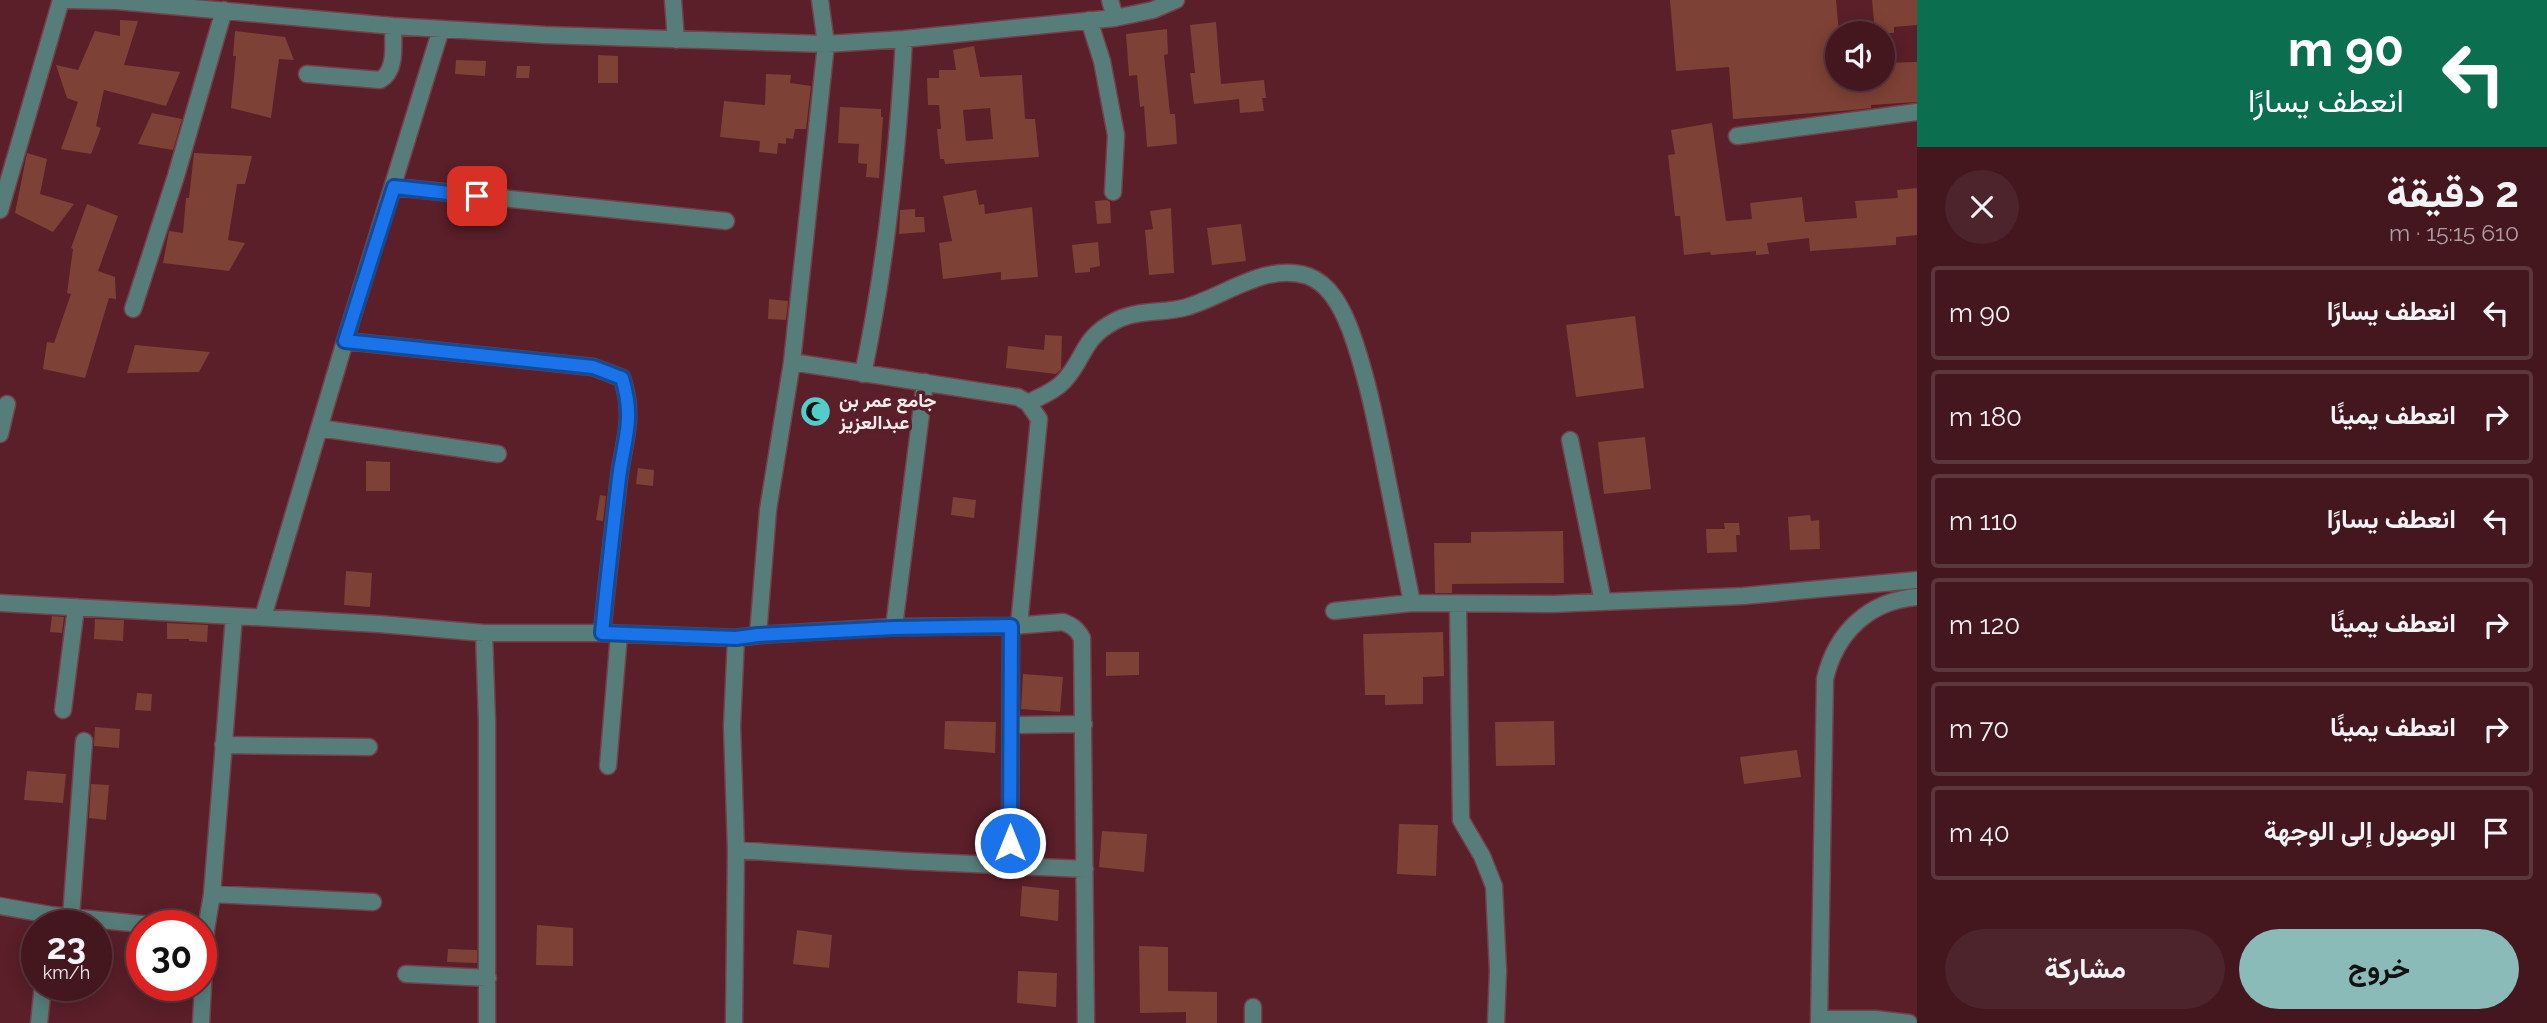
<!DOCTYPE html>
<html lang="ar">
<meta charset="utf-8">
<style>
:root{--surface:#44171f;--page:#4e242c;--text:#f1f3f6;--muted:#af9fa4;--line:#5c363d;--accent:#8bbbb9}
body{margin:0;font-family:Raleway,Vazirmatn,sans-serif;background:var(--page);color:var(--text);direction:rtl;height:100vh;display:flex;flex-direction:column;font-size:26px;white-space:nowrap}
*{box-sizing:border-box;margin:0}
p{font-size:23px;color:var(--muted)}
.icon{flex:none;width:38px;height:38px;fill:none;stroke:currentColor;stroke-width:2;stroke-linecap:round;stroke-linejoin:round}
.map{position:relative;flex:1;overflow:hidden;direction:ltr}
.drawer{display:flex;flex-direction:column;background:var(--surface);width:630px}
.drawer>*{flex:none}
.banner{background:#0b6e4f;color:#fff;overflow:hidden}
.buttons{position:absolute;left:1825px;top:21px;display:grid;gap:14px}
.buttons a{display:grid;place-items:center;width:70px;height:70px;border-radius:50%;background:var(--surface);box-shadow:0 4px 18px #0003,0 0 0 2px var(--line);font-size:35px}
.speed{position:absolute;left:21px;top:910px;display:flex;gap:14px;font-size:35px;font-weight:700;text-align:center}
.speed>*{display:grid;place-content:center;width:91px;height:91px;border-radius:50%;background:var(--surface);box-shadow:0 4px 18px #0003,0 0 0 2px var(--line);line-height:1}
.speed small{font-size:18px;font-weight:400}
.speed .limit{border:10px solid #d22;background:#fff;color:#111}
.pin{position:absolute;display:grid;place-items:center;width:60px;height:60px;color:#fff;margin:-30px;border-radius:14px;box-shadow:0 4px 10px #0006}
.me{position:absolute;width:77px;margin:-38px;rotate:0deg;stroke-linejoin:round;filter:drop-shadow(0 0 5px #0008)}
.turn{display:flex;align-items:center;gap:24px;height:147px;padding:0 28px;font-size:32px}
.turn .icon{width:91px;height:91px;stroke-width:2.5}
.turn b{display:block;font-size:49px;line-height:60px}
.round{display:grid;place-items:center;flex:none;width:74px;height:74px;border-radius:37px;background:var(--page)}
.head{display:flex;align-items:center;justify-content:space-between;height:119px;padding:0 28px}
h1{font-size:42px;font-weight:700;line-height:52px}
.button{display:flex;gap:14px;margin-top:auto;padding:14px 28px}
.button a{flex:1;height:80px;border-radius:42px;background:var(--accent);color:#111;font-size:28px;font-weight:700;line-height:80px;text-align:center}
.button a+a{background:var(--page);color:var(--text)}
ul{padding:0;list-style:none}
li{display:flex;align-items:center;gap:21px;height:94px;margin:0 14px 10px;padding:0 14px;border:4px solid var(--line);border-radius:7px}
li div{flex:1}
li b{display:block;font-size:26px}
li em{font-style:normal}
main{display:flex;flex:1;min-height:0}
.map>svg:first-child{display:block}
.building{fill:#7e4135;fill-rule:evenodd}
.lines{fill:none;stroke-linecap:round;stroke-linejoin:round}
.minor-casing{stroke:#744049;stroke-width:19}
.minor{stroke:#577d7b;stroke-width:16}
.route-casing{stroke:#114b97;stroke-width:18}
.route{stroke:#1a73e8;stroke-width:12}
.labels{text-anchor:middle;dominant-baseline:central;stroke-width:7;stroke-linejoin:round;paint-order:stroke}
.poi-label{font-size:19px;font-weight:bold;fill:#fdedee;stroke:#5a1f29;text-anchor:start}
</style>
<main>
<section class="drawer">
<div class="banner">
<div class="turn"><svg class="icon" aria-label="left" viewBox="0 0 24 24"><path d="M17 20v-9H6M10 6l-5 5 5 5"/></svg><div><b>90 m</b>انعطف يسارًا</div></div>
</div>
<div class="head"><div><h1>2 دقيقة</h1><p>610 m · 15:15</p></div><a class="round"><svg class="icon" aria-label="close" viewBox="0 0 24 24"><path d="M6 6l12 12M18 6L6 18"/></svg></a></div>
<ul>
<li><svg class="icon" aria-label="left" viewBox="0 0 24 24"><path d="M17 20v-9H6M10 6l-5 5 5 5"/></svg><div><b>انعطف يسارًا</b></div><em>90 m</em></li>
<li><svg class="icon" aria-label="right" viewBox="0 0 24 24"><path d="M7 20v-9h11M14 6l5 5-5 5"/></svg><div><b>انعطف يمينًا</b></div><em>180 m</em></li>
<li><svg class="icon" aria-label="left" viewBox="0 0 24 24"><path d="M17 20v-9H6M10 6l-5 5 5 5"/></svg><div><b>انعطف يسارًا</b></div><em>110 m</em></li>
<li><svg class="icon" aria-label="right" viewBox="0 0 24 24"><path d="M7 20v-9h11M14 6l5 5-5 5"/></svg><div><b>انعطف يمينًا</b></div><em>120 m</em></li>
<li><svg class="icon" aria-label="right" viewBox="0 0 24 24"><path d="M7 20v-9h11M14 6l5 5-5 5"/></svg><div><b>انعطف يمينًا</b></div><em>70 m</em></li>
<li><svg class="icon" aria-label="arrive" viewBox="0 0 24 24"><path d="M6 21V4h12l-3 4 3 4H6"/></svg><div><b>الوصول إلى الوجهة</b></div><em>40 m</em></li>
</ul>
<div class="button"><a>خروج</a><a>مشاركة</a></div>
</section>
<div class="map">
<svg width="1917" height="1023" viewBox="0 0 1917 1023">
<rect width="100%" height="100%" fill="#5a1f29"/>
<path class="building" d="M1670,0H1836L1839,33L1838,79H1883V63L1917,62V102L1871,105V108L1853,110L1733,119L1729,67L1676,71Z
M1872,0H1917V25L1894,27V33H1875Z
M120,20L138,21L124,65L180,72L166,106L104,90L96,126L101,128L91,154L61,149L78,102L67,98L56,65L78,70L95,31L120,36Z
M1216,22L1221,84L1264,80L1266,98H1262L1264,111L1240,113L1239,99L1194,104L1190,73H1195L1190,25Z
M1167,29L1168,54L1164,55L1170,114H1175L1177,144L1147,147L1144,106L1140,107L1137,75L1129,76L1126,34Z
M235,31L285,37L294,60L279,59L271,118L231,108L236,56H233Z
M974,46L980,77L1022,75L1025,119H1035L1039,157L945,164L944,159H940L937,129H941L939,105H928L927,78H939V70H956L953,50ZM990,108L993,139L966,141L963,110Z
M598,55L618,56V83H598Z
M456,60L486,61L485,76L455,74Z
M517,66H530L529,78H516Z
M766,74L791,75L790,83L811,86L806,129H795L793,139L786,138V144L778,143L777,154L759,152L760,141L720,137L724,101L765,105Z
M840,107L881,109V117H883L879,178L866,177L867,164L858,163L859,144L838,143Z
M152,113L182,119L173,150L138,144Z
M1712,123L1726,221L1752,219L1750,203L1802,197L1805,222L1857,218L1855,201L1898,198L1897,190L1917,188V235L1896,237V245L1810,251L1809,238L1767,243L1769,254L1756,255V251L1711,255L1710,252L1684,255L1680,216H1675L1668,155L1675,154L1671,130Z
M27,153L47,159L40,194L74,204L53,232L15,213Z
M194,153L252,156L245,184H237L228,240L245,243L229,271L163,263L169,231L183,233L186,198H189Z
M976,190L979,205L984,204L985,214L1032,207L1038,277L1001,280V272L943,279L939,243L952,241L943,196Z
M1107,200L1110,202L1111,223L1097,224L1095,201Z
M87,204L118,216L98,271L115,277L116,299L109,298L85,378L43,369L47,342L54,343L71,294L67,293L73,249L71,248Z
M1171,208L1174,273L1149,275L1145,230L1153,229L1150,211Z
M915,209V217H924L925,232L899,234L900,210Z
M1241,224L1246,261L1212,265L1207,228Z
M1098,242L1100,266L1090,268V272L1075,273L1072,245Z
M769,299L788,301L786,320L768,319Z
M1635,316L1644,388L1576,397L1566,325Z
M1045,335L1062,336L1061,369L1056,374L1006,368L1008,346L1044,350Z
M135,345L210,352L199,372L127,373Z
M1645,437L1651,489L1604,494L1598,442Z
M366,461L390,462V491H366Z
M638,468L654,470L653,486L636,484Z
M600,495L606,496L603,521L596,520Z
M953,497L976,500L974,518L951,515Z
M1810,515L1811,521L1819,520L1820,549L1790,550L1788,517Z
M1724,523H1739L1740,535H1736L1737,552L1707,553L1706,529H1725Z
M1563,531L1564,583L1452,584V593H1435L1434,543H1471V532Z
M346,571L372,573L370,607L344,605Z
M52,616L64,617L62,633L50,632Z
M95,619L124,620L123,641L94,639Z
M167,623L208,625L207,642L189,641V639H167Z
M1443,632L1444,676L1423,677V704L1385,705V695H1365L1363,634Z
M1106,652H1139V675L1106,676Z
M1023,674L1063,677L1060,712L1021,709Z
M137,693L152,694L151,711L135,710Z
M945,721L996,722L995,753L944,749Z
M1554,721L1555,765L1496,766L1495,722Z
M95,727L120,729L119,748L94,746Z
M1797,750L1801,777L1744,784L1740,757Z
M27,771L66,774L63,803L24,800Z
M91,784L109,785L106,820L89,818Z
M1399,824L1438,825L1436,876L1397,874Z
M1102,831L1147,834L1144,872L1099,867Z
M1022,886L1059,890L1058,921L1020,916Z
M537,925L573,928V966L536,965Z
M797,930L832,935L829,968L793,964Z
M1139,946L1168,947V991L1217,992V1023H1186V1012L1140,1013Z
M448,949L477,950V963L447,962Z
M1018,971L1057,973L1056,1007L1017,1003Z"/>
<g class="lines">
<defs>
<path id="minor" d="M68,0L116,1L393,26L545,35L826,44L904,39L1115,18L1153,10L1176,0
M673,0L676,40
M1110,0L1115,18
M1089,20L1102,61L1116,135L1113,192
M307,74L380,80C397,71 393,44 393,26
M1737,136L1917,112
M394,187L726,221
M0,210L61,0
M133,309L176,176L224,10
M345,341L593,367L622,378C635,418 624,439 619,478C613,530 607,581 602,633
M792,362L1018,397L1028,403L1039,419L1019,625
M863,374C886,264 898,151 904,39
M1028,403C1041,396 1055,391 1064,381C1086,357 1081,339 1115,321C1137,309 1163,314 1187,307C1225,296 1266,262 1308,276C1330,284 1342,308 1350,329C1366,372 1375,418 1384,462C1393,509 1403,556 1412,603
M319,428L498,454
M0,434L7,404
M1570,440L1603,602
M0,603L379,624L484,633H602L736,638L758,635L894,627L1011,626L1063,622C1073,626 1077,629 1082,638L1086,1023
M1458,604L1461,820L1482,856L1494,886L1498,971L1496,1023
M1334,611L1412,603L1552,604L1743,596L1917,580
M263,617L345,341L441,29
M894,627L925,382
M484,633L487,721V1023
M758,635L768,510L792,362L826,44L820,0
M63,710L76,607
M1011,725L1084,724
M223,745L369,747
M608,766L619,634
M736,850L906,861L1085,869
M1010,866L1011,626
M212,894L373,902
M0,906L51,915L161,926
M71,917L84,741
M406,974L488,978
M1819,1019H1875L1909,1023
M39,1023L43,985
M201,1023L206,930L212,894L234,616
M734,1023L736,850L732,726L736,638
M1253,1023V1007
M1819,1023L1825,679C1836,632 1869,601 1917,597"/>
</defs>
<use href="#minor" class="minor-casing"/>
<use href="#minor" class="minor"/>
</g>
<g class="lines">
<defs>
<path id="route" d="M477,196L394,187L345,341L593,367L622,378C635,420 624,438 619,478C613,530 607,581 602,633L736,638L758,635L894,628L1011,626L1010,843"/>
</defs>
<use href="#route" class="route-casing"/>
<use href="#route" class="route"/>
</g>
<defs>
<symbol id="mosque-disc" viewBox="-11 -11 22 22"><circle r="9.5" fill="#53cdca" stroke="#5a1f29"/><path d="M3.5-4.9A6 6 0 1 0 3.5 4.9A5 5 0 1 1 3.5-4.9Z" fill="#111"/></symbol>
</defs>
<g fill-rule="evenodd">
<use href="#mosque-disc" x="798" y="394" width="35" height="35"/>
</g>
<g class="labels">
<g class="poi-label">
<text x="839" y="400">جامع عمر بن<tspan x="839" dy="22">عبدالعزيز</tspan></text>
</g>
</g>
</svg>
<div class="buttons">
<a><svg class="icon" aria-label="sound" viewBox="0 0 24 24"><path d="M4 9h4l5-4v14l-5-4H4zM17 9q2 3 0 6"/></svg></a>
</div>
<div class="speed"><div>23<small>km/h</small></div><div class="limit">30</div></div>
<div class="pin" style="left:477px;top:196px;background:#d93025"><svg class="icon" aria-label="arrive" viewBox="0 0 24 24"><path d="M6 21V4h12l-3 4 3 4H6"/></svg></div>
<svg class="me" style="left:1010px;top:843px" viewBox="-20 -20 40 40"><circle r="17" fill="#1a73e8" stroke="#fff" stroke-width="3"/><path d="M0-11L8 9 0 5-8 9z" fill="#fff"/></svg>
</div>
</main>
